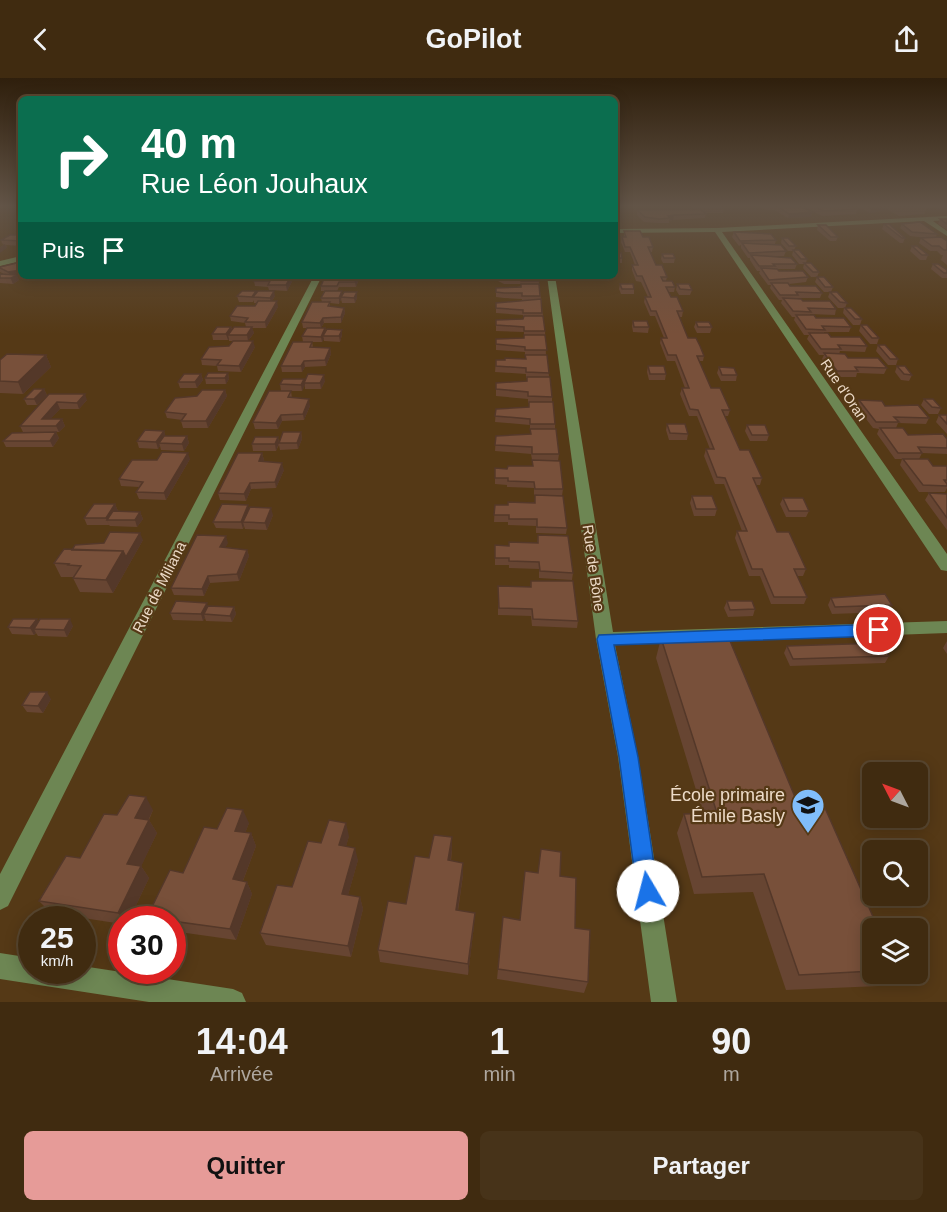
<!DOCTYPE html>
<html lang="fr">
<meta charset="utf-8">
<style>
:root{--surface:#402b10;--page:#473319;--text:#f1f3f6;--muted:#aea79f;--line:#594730;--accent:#e69b98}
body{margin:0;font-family:Helvetica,sans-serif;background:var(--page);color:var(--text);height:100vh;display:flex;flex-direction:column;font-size:22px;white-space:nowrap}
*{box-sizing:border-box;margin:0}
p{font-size:20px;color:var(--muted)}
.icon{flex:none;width:33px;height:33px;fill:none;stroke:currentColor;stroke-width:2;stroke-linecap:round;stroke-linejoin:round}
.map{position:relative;height:924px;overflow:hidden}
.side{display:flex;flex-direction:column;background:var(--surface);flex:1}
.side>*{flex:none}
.guide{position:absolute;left:18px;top:18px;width:600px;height:183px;border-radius:9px;box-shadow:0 3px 15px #0003,0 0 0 2px var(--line);background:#0b6e4f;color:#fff;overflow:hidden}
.needle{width:39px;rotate:312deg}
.controls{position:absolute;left:862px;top:684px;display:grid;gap:12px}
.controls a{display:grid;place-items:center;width:66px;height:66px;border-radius:9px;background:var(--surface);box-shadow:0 3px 15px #0003,0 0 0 2px var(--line);font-size:30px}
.speed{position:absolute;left:18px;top:828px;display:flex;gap:12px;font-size:30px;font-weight:700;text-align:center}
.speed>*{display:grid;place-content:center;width:78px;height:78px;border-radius:50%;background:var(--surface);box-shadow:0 3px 15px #0003,0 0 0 2px var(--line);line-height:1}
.speed small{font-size:15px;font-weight:400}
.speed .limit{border:9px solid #d22;background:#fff;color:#111}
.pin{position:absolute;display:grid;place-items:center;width:51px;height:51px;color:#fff;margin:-26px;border:3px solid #fff;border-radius:50%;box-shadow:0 2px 6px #0007}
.me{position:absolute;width:66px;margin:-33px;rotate:352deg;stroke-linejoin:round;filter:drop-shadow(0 0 4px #0008)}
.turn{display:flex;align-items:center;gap:21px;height:126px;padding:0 24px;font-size:27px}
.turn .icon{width:78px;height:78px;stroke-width:2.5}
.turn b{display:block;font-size:42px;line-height:51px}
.then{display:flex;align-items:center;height:57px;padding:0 24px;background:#0003;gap:12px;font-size:22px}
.eta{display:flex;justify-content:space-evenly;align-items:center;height:102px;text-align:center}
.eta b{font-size:36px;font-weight:800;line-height:42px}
.cta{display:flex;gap:12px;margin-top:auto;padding:12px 24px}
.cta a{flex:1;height:69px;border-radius:9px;background:var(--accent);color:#111;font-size:24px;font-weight:800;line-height:69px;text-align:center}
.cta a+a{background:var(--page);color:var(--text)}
header{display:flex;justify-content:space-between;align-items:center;height:78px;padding:0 24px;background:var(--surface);font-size:27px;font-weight:800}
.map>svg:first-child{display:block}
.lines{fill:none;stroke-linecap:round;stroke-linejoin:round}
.minor{fill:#6d8653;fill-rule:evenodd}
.wall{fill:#674532}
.shaded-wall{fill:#543829}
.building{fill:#78503a;stroke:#543829;stroke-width:1.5}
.route{fill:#1a73e8;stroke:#114b97;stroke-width:1.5}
.labels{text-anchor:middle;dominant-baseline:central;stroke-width:4.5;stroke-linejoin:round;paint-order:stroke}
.far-street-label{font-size:14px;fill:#eddbc8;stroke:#553916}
.street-label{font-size:15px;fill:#eddbc8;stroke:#553916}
.near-poi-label{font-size:18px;fill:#eddbc8;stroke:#553916;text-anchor:end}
</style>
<header><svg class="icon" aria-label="back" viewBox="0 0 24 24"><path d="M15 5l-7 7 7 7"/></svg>GoPilot<svg class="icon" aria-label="share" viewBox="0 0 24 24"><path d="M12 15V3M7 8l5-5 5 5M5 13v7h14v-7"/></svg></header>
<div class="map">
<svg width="947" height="924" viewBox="0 0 947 924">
<rect width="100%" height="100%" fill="#553916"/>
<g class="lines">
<path class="minor" d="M947,138V142L933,143L947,153V158L924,143L722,154L947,476V493L941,492L715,154L615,155V151L717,150Z
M21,178V183L0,188V183Z
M314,198H322L8,828L0,832V796Z
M547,198H555L613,554L947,543V555L615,567L638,679L677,924H651L618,679L596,561Z
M0,875L32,880V892H82V888L233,911L242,915L246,924H149L0,901Z"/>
</g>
<path class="wall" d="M691,127H719L724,131L723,135H706L705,140L673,142L669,143V145H658L644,144L637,137V132L693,131L691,129Z
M756,127H775L774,132H766Z
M775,127L812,134L811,139L788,140L774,132Z
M806,127H851H848L857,131L856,136L822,138L805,129Z
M859,127H947V132H942L933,128L932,130H927L924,136L899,138L888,132L870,135L858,129Z
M940,141H947V152L938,146Z
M884,146L905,160L903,165H900L882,151Z
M902,146L937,156L936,159L947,163V187L941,182L943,177H946H941L937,173H930L919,165L921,160H927L910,158L900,150Z
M818,147L838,159L836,163H830L817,152Z
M624,153L643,159L653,169L652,174H650L656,187L667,199L666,203L675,209L674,214H668L671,219L683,233L682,239H679L688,260L704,278L703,283H699L711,310L730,332L728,338H725L740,372L762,400L760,407H756L777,454L806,491L803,498H797L807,519L804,526H771L760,498H749L735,460L737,453H742L724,406H715L704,378L706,371H710L697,338H689L680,316L682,310H685L675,283H667L660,265L661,260H664L655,238H650L644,224L645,219H648L641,204L636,203L632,192V187H635L630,174H625L621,164L622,159H624Z
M734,154L776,162L775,166L786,173L784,178H773L797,186L795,191H774L779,193L808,199L806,204L789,206L790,208L822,215L820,220H797L803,223L836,231L835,237L810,236V237L816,240L851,249L849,254H824V255L831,259L867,268L865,274L840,273L839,276L848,280L887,290L884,296L857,295L856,299H835L822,281L824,277H819L807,261L809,257H804L794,242L795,239H792L781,225L782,222H779L770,210L771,207H768L759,195L760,193H757L750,182V180H748L741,170V167L739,168L732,159Z
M21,157V168L6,167L7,170L2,165L1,162Z
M782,160L796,168L794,172L807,181L806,185L819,194L817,199L833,209L831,214L847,225L845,230L862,241L860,247H853L843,235L844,230H838L828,219L830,214H824L815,204L817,199H811L803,190L804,186H799L792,177L793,173H788L781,165Z
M912,168L928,177L926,182H920L910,173Z
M615,175L622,180V185H615Z
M662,176L675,180L674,185H663L661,181Z
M933,186L947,192V200H942L931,191Z
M0,189L17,198L19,202L13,206L0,205V196H4L0,194Z
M295,198L287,213L269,212L268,209L255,208L254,203Z
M325,198H358L359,201L356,209H339L337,213L342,217L357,220L355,225H342L341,221L339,226L330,225V228L344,230L345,235L341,245H324L321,250H303L302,244L322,224L321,220L324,213H321V208Z
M496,198H538L545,253L546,277L552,319V324L555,346V351L559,376L558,383L532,382L531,376L495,373L496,358L530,356V347L495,344L496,331L529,329V325H528V321L496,318V305L527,303V300H526V296L495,294L496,282L525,281V274L496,272V261L524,260V254L496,253V242L523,241V237L496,235V225L522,223V221L504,220L496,219V214L521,208V206H504L496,202Z
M620,206L634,211V216H621L619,211Z
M677,206L692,212L690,217H679L676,212Z
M256,213V215L275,218L272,223L278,229L266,250H252L254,255L248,263H229V261L228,262H213L212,256L231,249L232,251L246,249L245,245L231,243L230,238L255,228L257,225H254V222L253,224H239L237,218Z
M633,243L649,249L648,255L633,254L632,248Z
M696,244L712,249L710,255H697L694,249Z
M861,247L879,260L877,266H870L859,253Z
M325,250L326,253L342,257L340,264L324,263V261L322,264H312L313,269L330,270L331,276L326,288L305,289L302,294H282L281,288L303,264L302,258Z
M878,267L898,281L896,287H888L876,273Z
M229,268L255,269L241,294L218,293L217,288L202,287L201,281Z
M46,277L51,289L23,316L0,315V282Z
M648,288L666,296L665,302H649L647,294Z
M897,288L912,297L909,303L901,302L895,294Z
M719,289L737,297L736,303H721L717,295Z
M228,295L229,301L226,306H206L205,300Z
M201,296L203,302L197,310H180L178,304Z
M325,303L321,311H305V307L302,313H281L280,306Z
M44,311L47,317L37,327H27L24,321Z
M225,312L227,318L208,350H183L181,343L182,342L167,340L165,334Z
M291,313L292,320L310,328L304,342L282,343L278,351H255L253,344Z
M49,316L87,322L79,331H60L50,341H62L65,348L59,354H56L59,360L53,369H6L3,363L44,354H23L20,348Z
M924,321L941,330L938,336H929L921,327Z
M859,322L885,328L929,340L926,346L898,345L896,350L908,357L947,361V376L922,375L919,381L933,388H947V410L945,414H919L900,387L902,381H895L877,356L879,351L873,350L857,329Z
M939,337H947V356L936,344Z
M667,346L688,356L687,362H669L666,352Z
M747,347L769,357L767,363H750L745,353Z
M164,353L165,358H187L189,365L184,373L161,372L160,368L158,371L139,370L137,363Z
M301,354L302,361L298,371L280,372L279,367L276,373H253L252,366L278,359L279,364Z
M262,375L264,382L263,384L284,392L276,410L251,411L246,423L220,422L218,415Z
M190,381L166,422L139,421L136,414L139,409L121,408L119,401Z
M532,382L563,411L562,418L567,450L566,456L536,455V448L508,447V444H494L495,427H508L535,424L559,418L534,417V410L507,409V407L495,406V390L507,391L532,388Z
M929,415L947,416V452L925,422Z
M692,418L717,431L715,438H694L690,425Z
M783,420L809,433L806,439H786L780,426Z
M115,426L118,433L140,434L143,441L137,449L110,448L109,447H87L84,440Z
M250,431L273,437L267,452L245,451L244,448L243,451L216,450L213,444Z
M538,457L573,495L572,502L539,500V491L509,490V487H495V467L509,468L537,465Z
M143,462L113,515L80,514L73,500L74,499H61L54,485L72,472L104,465Z
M228,465L225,469L247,472L249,478L239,503L210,505L204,518L174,517L171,510Z
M531,503L578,543L577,550L532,548L531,538L498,537V515L530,509Z
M831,520L892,527L888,534L832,536L828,527Z
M727,523L755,531L753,538L728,539L724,530Z
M208,528L234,529L236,536L232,544L206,543L205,540L203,543L173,542L170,535Z
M38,544L73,548L67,559L38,558L36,555L34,557L12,556L8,549Z
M661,560L800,731L873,850V896H892L879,908L786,912L753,814L694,816L677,755L684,736L703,735L656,580Z
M947,563V576L943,570Z
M787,568L889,578L885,585L790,588L784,575Z
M51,621L43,635L27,634L22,627Z
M153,732L149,742L157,755L141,788L149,800L129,842H122V846L51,835L39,823L80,780L117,737Z
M249,745L245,755H251L256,768L243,803L247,804L252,816L236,862L172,853V842H149L147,839L183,795L217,751Z
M349,758L346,768L358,782L348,817L360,819L363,831L351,879L266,867L260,855L321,765Z
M452,771L451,783L463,785V797L458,833L474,847L468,897L380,884L378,872L406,826L429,780Z
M538,795L560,798L588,904L584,915L497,901L498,891L520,842Z"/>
<path class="shaded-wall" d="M890,128L888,132L870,135L871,130Z
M812,134L811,139L788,140L789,136Z
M674,137L673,142L669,143L670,140L668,138Z
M5,166L7,170L0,175V169Z
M21,192V198H17L19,202L13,206L8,194Z
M291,198H295L287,213L286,207Z
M357,198H358L359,201L356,209L355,204Z
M274,213L275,218L271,225L270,220Z
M342,213V219L339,226V220Z
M357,214V220L355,225L354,220Z
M277,223L278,229L266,250L265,244Z
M344,230L345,235L341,245V239Z
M323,240L324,245L321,250L320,245Z
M231,249L233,255L228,257L229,261L228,262L226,256Z
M252,249L254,255L248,263L247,257Z
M325,250L326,256L323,258L324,261L322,264L321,259Z
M342,252V257L340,264L339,258Z
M253,263L255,269L241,294L239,288Z
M330,270L331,276L326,288L325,282Z
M46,277L51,289L23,316L18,304Z
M304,283L305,289L302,294L301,288Z
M228,295L229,301L226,306L225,300Z
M201,296L203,302L197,310L195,304Z
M324,297L325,303L321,311L320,305Z
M304,301L305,307L302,313L301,307Z
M44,311L47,317L37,327L34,321Z
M225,312L227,318L208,350L206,343Z
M85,316L87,322L79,331L77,325Z
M309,321L310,328L304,342L303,336Z
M57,324L60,331L45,347L42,341Z
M281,337L282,343L278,351L276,345Z
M62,341L65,348L59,354L56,348Z
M164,353L166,359L159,365L160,368L158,371L156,364Z
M56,354L59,360L53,369L50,363Z
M301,354L302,361L298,371L297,365Z
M187,358L189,365L184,373L182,366Z
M278,359L279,365L276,373L275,366Z
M188,375L190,381L166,422L164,415Z
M262,375L264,382L260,390L259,383Z
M282,385L284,392L276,410L275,404Z
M250,405L251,411L246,423L244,416Z
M115,426L118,433L107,442L109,447L106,440Z
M248,427L250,434L243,444L244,448L243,451L241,444Z
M271,430L273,437L267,452L265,445Z
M140,434L143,441L137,449L135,442Z
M140,455L143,462L113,515L106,502L123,473Z
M226,458L228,465L222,476L220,469Z
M247,472L249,478L239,503L237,496Z
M208,498L210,505L204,518L202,511Z
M207,525L209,532L204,536L205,540L203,543L201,536Z
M234,529L236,536L232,544L230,538Z
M37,541L41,548L34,551L36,555L34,557L30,550Z
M70,541L73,548L67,559L64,552Z
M47,614L51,621L43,635L38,628Z
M146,719L153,732L143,753L135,740Z
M243,732L249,745L241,766L235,753Z
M149,742L157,755L138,795L141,788L149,800L129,842H123L118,835L127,786Z
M346,745L349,758L343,780L339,767Z
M251,755L256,768L239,813L233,801Z
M452,759V771L449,794L448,782Z
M355,770L358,782L345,828L342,816Z
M463,785V797L456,844V832Z
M247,804L252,816L236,862L230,851Z
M360,819L363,831L351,879L348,868Z
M475,835L474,847L468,897V886Z"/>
<path class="building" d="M695,127H719L724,131H700L706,136L674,137L668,138L670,140L659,141L645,139L637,132L700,131Z
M775,127H798L812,134L789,136Z
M811,127H846L857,131L824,133Z
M864,127H887L890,128L871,130Z
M898,127H928L902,129Z
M940,141H947V146Z
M920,144L937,156L912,154L902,146Z
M884,146H889L905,160H902Z
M818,147H826L838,159H831Z
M624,153H640L643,159H649L653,169H648L656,187H662L667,199H661L663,203H672L675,209H666L671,219H677L683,233H677L688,260H696L700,268L704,278H697L711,310H720L730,332H722L740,372H749L762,400H753L777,454H789L806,491H794L807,519H774L762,491H752L737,453H747L725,400L717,399L706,371H714L698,332L690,331L682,310H689L676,277H668L661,260H667L656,233H651L645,219H651L642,198H637L632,187H638L630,169H625L622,159H626Z
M734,154L771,156L776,162L740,163Z
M10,157H21V163L1,162Z
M941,159L947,163V172H944L939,168H932L921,160Z
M782,160H788L796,168H789Z
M742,165L781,167L786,173L749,175Z
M912,168H917L928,177H922Z
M793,172H799L807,181H801Z
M615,175H621L622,180H615Z
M662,176H673L675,180H664Z
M751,177L791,180L797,186H773L775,188H759Z
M21,184V192L8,194L0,190V189Z
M804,185H811L819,194H813Z
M933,186H938L947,192V195H944Z
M761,190L777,191L779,193H803L808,199L769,202Z
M0,196L17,197L11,200H0Z
M258,198H291L286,207H268L270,203H254Z
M325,198H357L355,204H339L337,208H321Z
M498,198H538L539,203H521V201L504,200Z
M817,199H824L833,209H825Z
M771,205H788L790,208H816L822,215L796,214L798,217H780Z
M521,206H539L540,218H522V215H504L496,214V210L521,209Z
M620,206H633L634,211H622Z
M677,206H689L692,212L680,211Z
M242,213H256L252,219L237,218Z
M258,213H274L270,220L253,219Z
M325,213H342L339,220H321Z
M344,214H357L354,220L341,219Z
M830,214H837L847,225L840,224Z
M783,220L801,221L803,223H830L836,231L808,230L811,234L793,233Z
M541,221L542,235H523V232L496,230V225Z
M258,223H277L265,244H245L248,240L230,238L237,228H255Z
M312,224H330L328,228L344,230L341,239L323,240L320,245L302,244Z
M845,230H851L862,241H855Z
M796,237H814L816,240H844L851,249L822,248L825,252L806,251Z
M524,238H543L545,253H524V249L496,247V242L523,241Z
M633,243H647L649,249H634Z
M696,244H709L712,249H698Z
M861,247H867L879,260H872Z
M217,249H231L226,256H212Z
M234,249H252L247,257H228Z
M307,250H325L321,259L302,258Z
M327,251L342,252L339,258H323Z
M809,255H828L831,259H860L867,268L838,267L841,271H821Z
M524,257H545L547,272H525V269L496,266V261L524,260Z
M233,263H253L239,288L217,287L221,282L201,281L209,269L229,268Z
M293,264H312L310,269L330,270L325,282L304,283L301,288H281Z
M878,267H885L898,281H890Z
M824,275L845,276L848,280H878L887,290L855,289L858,293H837Z
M7,276L46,277L18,304L0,303V282Z
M525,277H547L549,295L526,294V290L496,288V282H505V280L526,281Z
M648,288H664L666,296H650Z
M897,288H905L912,297L904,296Z
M719,289L734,290L737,297H722Z
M208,295H228L225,300H205Z
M184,296H201L195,304H178Z
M308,296L324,297L320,305H304Z
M527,299H550L552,319L528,318V314L496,311V305L527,303Z
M283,301H304L301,307L280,306Z
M34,311H44L34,321H24Z
M202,312H225L206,343H181L186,336L165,334L175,320L197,318Z
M269,313H291L288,319L309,321L303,336L281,337L276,345L253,344Z
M49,316H85L77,325L57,324L42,341H62L56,348H20Z
M924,321H933L941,330L932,329Z
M859,322L882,323L885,328L918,327L929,340L894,339L899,344H876Z
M529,324H553L555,346H530V341L495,338L496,331L529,329Z
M939,337H947V346Z
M667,346H685L688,356L670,355Z
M747,347H765L769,357H752Z
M880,350H903L908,357L943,356L947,361V370L918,369L922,375H898Z
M530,351H556L559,376H532V369L495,367L496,358L531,356Z
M145,352L164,353L156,364L137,363Z
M56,354L50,363H3L12,355Z
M283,354H301L297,365H279Z
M164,358H187L182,366L159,365Z
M255,359H278L275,366H252Z
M162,374L188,375L164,415L136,414L143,404L119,401L132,382H157Z
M238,375H262L259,383L282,385L275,404L250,405L244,416L218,415Z
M903,381H928L933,388H947V402H944L947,406V408L923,407Z
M532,382L560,383L563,411H535L534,404L508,403V400H495V390L507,391L508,388H533Z
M929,415L947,416V440Z
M535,417L563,418L567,450L537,449V441H509V437H494L495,427H508V424L535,425Z
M692,418H712L717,431H696Z
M783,420H803L809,433H789Z
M94,426H115L106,440H84Z
M222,426L248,427L241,444H213Z
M250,429L271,430L265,445L243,444Z
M113,433L140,434L135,442H107Z
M110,454L140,455L126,479L123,473L72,472L75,467L104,465Z
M197,457L226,458L220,469L247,472L237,496L208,498L202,511L171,510Z
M538,457L568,458L573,495L540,493L539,484L509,483V480H495V467L509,468V464L538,465Z
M64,471L123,473L106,502L73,500L81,488L68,487L69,486L54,485Z
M531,503H573L578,543L533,541L532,531L499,530L498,508L531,509Z
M885,516L892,527L835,529L831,520Z
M176,523L207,525L201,536L170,535Z
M727,523H752L755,531L730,532Z
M208,528L234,529L230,538L204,536Z
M13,541H37L30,550L8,549Z
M40,541H70L64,552L34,551Z
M728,558L800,731L825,730L878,850H873V893L799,897L764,796L702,799L684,736L717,735L661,560Z
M881,565L889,578L793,581L787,568Z
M30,614H47L38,628L22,627Z
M129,717L146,719L135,740L149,742L127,786L141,788L118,835L39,823L66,778L80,780L104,736L117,737Z
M227,730L243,732L235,753L251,755L233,801L247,804L230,851L172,843V842H164L147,839L170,792L183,795L204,749L217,751Z
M329,742L346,745L339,767L355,770L342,816L360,819L348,868L260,855L277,807L292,809L308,763L321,765Z
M434,757L452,759L448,782L463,785L456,832L475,835L468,886L378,872L388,823L406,826L415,778L429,780Z
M541,771L561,774L560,798L576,800L575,850L590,852L588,904L498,891L503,839L520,842L525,793L538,795Z"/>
<linearGradient id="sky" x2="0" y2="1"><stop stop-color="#2f1f0c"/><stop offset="0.5" stop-color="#625447"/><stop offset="1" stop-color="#625447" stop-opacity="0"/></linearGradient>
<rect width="947" height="256" fill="url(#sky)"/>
<path class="route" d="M879,546L884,548L886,552L884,556L879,558L614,567L638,679L658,813L655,820L648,823L640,820L637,813L619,679L597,561L599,557Z"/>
<defs>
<symbol id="school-pin" viewBox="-11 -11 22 30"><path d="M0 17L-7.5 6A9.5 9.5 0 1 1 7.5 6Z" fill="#80bdfa" stroke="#553916"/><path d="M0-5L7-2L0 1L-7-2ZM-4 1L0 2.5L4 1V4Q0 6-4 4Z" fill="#111"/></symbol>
</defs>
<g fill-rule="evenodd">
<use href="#school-pin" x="789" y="708" width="38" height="52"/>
</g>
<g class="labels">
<g class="far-street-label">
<text transform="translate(844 312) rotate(56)">Rue d'Oran</text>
</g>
<g class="street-label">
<text transform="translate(594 490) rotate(82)">Rue de Bône</text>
<text transform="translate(159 509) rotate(-63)">Rue de Miliana</text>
</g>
<g class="near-poi-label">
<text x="785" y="717">École primaire<tspan x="785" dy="21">Émile Basly</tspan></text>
</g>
</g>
</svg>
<div class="controls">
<a><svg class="needle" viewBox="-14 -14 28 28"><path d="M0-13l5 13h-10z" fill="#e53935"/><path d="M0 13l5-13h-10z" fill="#aea79f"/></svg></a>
<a><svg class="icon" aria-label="search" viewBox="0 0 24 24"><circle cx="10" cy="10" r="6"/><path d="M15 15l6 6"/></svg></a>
<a><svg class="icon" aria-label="layers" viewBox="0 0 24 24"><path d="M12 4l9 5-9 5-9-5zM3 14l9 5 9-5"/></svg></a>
</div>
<div class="speed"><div>25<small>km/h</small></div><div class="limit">30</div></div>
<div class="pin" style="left:879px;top:552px;background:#d93025"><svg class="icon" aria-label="arrive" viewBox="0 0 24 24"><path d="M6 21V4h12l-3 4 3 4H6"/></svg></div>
<svg class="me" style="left:648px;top:813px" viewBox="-20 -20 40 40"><circle r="19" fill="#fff"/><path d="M0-13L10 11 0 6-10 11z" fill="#1a73e8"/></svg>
<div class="guide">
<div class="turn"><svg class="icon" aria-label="right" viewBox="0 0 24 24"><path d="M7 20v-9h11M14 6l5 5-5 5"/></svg><div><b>40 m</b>Rue Léon Jouhaux</div></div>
<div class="then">Puis<svg class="icon" aria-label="arrive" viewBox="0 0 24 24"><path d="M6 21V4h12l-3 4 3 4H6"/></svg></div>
</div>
</div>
<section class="side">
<div class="eta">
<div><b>14:04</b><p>Arrivée</p></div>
<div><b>1</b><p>min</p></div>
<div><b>90</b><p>m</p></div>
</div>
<div class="cta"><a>Quitter</a><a>Partager</a></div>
</section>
